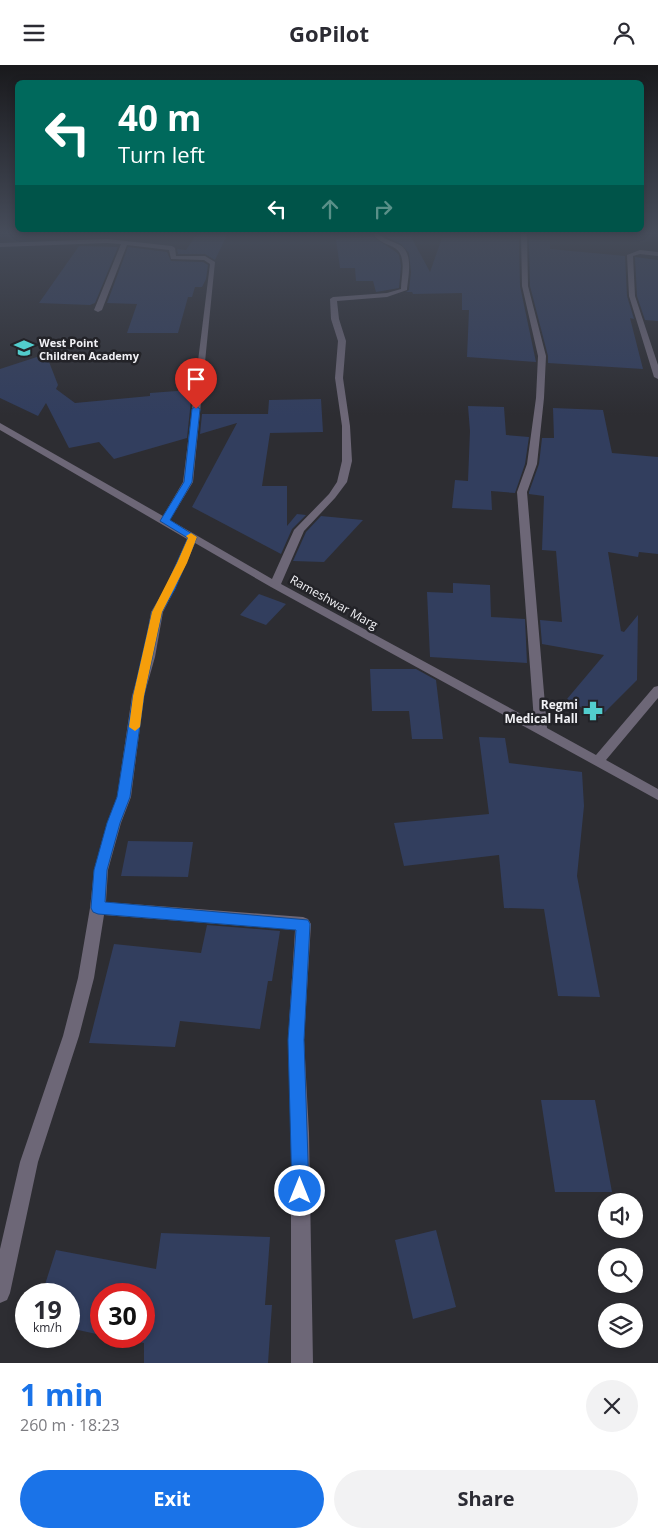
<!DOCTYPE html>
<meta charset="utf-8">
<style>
:root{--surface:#fff;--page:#f2f2f3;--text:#2b2b33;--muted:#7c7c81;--accent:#1a73e8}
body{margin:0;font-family:"Open Sans",sans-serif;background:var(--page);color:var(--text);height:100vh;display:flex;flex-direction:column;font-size:19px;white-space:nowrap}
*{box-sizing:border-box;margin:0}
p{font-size:16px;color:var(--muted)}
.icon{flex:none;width:28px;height:28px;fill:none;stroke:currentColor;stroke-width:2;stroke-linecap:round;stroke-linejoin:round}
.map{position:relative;height:1298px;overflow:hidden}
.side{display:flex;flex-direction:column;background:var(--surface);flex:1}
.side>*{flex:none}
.guide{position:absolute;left:15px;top:15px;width:629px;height:152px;border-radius:8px;box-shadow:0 2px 8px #0003;background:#00695c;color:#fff;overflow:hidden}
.buttons{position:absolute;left:598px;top:1128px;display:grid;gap:10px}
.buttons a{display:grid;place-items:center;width:45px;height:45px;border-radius:50%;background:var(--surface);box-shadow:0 2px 8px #0003;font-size:25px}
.speed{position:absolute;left:15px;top:1218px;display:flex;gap:10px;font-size:25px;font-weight:700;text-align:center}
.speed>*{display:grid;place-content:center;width:65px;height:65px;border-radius:50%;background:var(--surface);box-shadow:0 2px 8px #0003;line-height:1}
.speed small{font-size:12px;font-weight:400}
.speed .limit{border:8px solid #d22;background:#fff;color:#111}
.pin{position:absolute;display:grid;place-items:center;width:42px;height:42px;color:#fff;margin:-51px -21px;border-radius:50% 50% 50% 0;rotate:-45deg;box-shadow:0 0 5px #0007}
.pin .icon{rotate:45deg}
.me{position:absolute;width:55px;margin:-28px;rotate:0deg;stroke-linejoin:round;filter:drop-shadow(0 0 4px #0008)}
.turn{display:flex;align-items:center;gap:18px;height:105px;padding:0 20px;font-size:22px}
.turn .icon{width:65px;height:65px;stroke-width:2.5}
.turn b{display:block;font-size:35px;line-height:42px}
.lanes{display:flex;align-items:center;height:48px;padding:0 20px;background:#0003;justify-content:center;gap:25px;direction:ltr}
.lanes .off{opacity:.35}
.round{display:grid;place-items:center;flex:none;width:52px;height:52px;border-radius:26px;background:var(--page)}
.headline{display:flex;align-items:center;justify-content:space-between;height:85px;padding:0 20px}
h1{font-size:30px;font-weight:700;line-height:38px;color:var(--accent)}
.primary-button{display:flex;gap:10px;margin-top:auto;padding:10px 20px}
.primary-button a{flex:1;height:58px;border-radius:30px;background:var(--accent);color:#fff;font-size:20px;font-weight:700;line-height:58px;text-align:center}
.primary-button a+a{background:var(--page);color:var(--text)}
header{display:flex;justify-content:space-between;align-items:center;height:65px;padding:0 20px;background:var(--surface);font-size:22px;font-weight:700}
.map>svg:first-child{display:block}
.building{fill:#323e5e}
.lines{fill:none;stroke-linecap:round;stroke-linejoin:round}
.minor{fill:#6d6777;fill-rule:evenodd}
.route{fill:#1a73e8;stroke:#114b97}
.slow{fill:#f59e0b}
.labels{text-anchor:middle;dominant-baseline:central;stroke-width:5;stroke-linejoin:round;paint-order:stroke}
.far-poi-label{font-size:11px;font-weight:bold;fill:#f1f1f5;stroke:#232328;text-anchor:start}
.street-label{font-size:12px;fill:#f1f1f5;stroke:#232328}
.poi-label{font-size:12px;font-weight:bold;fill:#f1f1f5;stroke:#232328;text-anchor:end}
</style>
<header><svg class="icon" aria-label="menu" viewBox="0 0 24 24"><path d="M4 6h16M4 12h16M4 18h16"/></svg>GoPilot<svg class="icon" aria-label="person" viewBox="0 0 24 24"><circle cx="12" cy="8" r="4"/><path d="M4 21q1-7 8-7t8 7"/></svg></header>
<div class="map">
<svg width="658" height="1298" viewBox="0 0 658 1298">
<rect width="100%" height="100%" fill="#2d2d32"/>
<path class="building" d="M197,169L227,170L215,195L205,189H178L177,184L186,185Z
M410,170L430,207L442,173L519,174L520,221L536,297L467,292L469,245H462V228L413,229L412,227H406L409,225L411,207L409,188L401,179L386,172Z
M373,172L396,187L399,190L401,201L399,223L376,227L373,216H356L355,203H340L336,174Z
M529,174L550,175V184L625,191L627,231L634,254L630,253L643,304L548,298V291L530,221Z
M79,181L118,182L95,238L90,240L39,238Z
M128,182L167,187L171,196L203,197L208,200L206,214L202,222H195L192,232H188L178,268H127L137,239L107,238Z
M635,192L658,195V256L645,255L637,231Z
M46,289L58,320L56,324L75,338L150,331V328L190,325L191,335L187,373L114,394L99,377L69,383L46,338L38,351L0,333V304Z
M321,334L323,367L270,368L262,421H287V461L297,449L306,450L292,464L281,489L192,442L237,358L200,369L202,349H268L269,335Z
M468,341L504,342L506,370L529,372L525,399L515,428L491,426L492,445L452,443L455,415L468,416L470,366Z
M553,343L603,345L612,388L658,392V489L639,487L638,492L608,487L621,566L624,567L638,550L637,615L599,653L567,634L604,590L542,579L540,555L562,557L556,486L542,485L544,431L529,429V427L539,399L542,373H554Z
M321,451L363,455L324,497L293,496L306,467Z
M453,518L490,520L491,552L525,554L527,598L430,592L427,527L453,528Z
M259,529L286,539L266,560L240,550Z
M370,604H416L436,615L443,674H412L409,646H372Z
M479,672L505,673L509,698L582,707L584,741L577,811L600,932L558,931L544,844L504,843L499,790L404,801L394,758L489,749Z
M128,776L193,777L188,812L121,811Z
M207,860L280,866L272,916H268L260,964L180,956L175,982L89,978L114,879L201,888Z
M541,1035H595L612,1127H555Z
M436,1165L456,1242L413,1254L395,1175Z
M161,1168L270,1172L265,1240H272L268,1298H144V1278L109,1271H144V1229H101V1270L69,1263V1229H42L56,1185L156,1204Z"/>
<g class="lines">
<path class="minor" d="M373,169H379C385,175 392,176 400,180C414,188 408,212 407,225L387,232L337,236L339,254L346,276L343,313L350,361L352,396L347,417L335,433L304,466L281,519L534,656L517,427L527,399L536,333L538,291L522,221L521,169H527L528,221L546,291L544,333L537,399L527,427L547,663L596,690L654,622L658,621V633L606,695L658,724V735L271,522L195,478L175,524L163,547L155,592L144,631L131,732L121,758L108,805L106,837L303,852L308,854L311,859L304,975L309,1068L313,1298H291V1068L288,975L295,865L104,850L94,913L79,971L38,1097L10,1228L7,1235L0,1238V1184L20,1097L63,971L78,913L90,843L94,805L107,758L117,732L132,631L143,592L151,547L165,524L187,474L0,365V358L163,451L183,417L210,199L204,195L171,194L169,185L127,180L102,245L98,247L94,245L121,179L107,178L0,182V178L107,174L172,181L175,183L176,191H205L215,197L193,417L170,455L272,514L294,465L329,429L337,417L342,396V361L335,313L338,276L331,254L330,234L333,232L387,228L401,224C401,211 408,189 393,182C385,178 379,177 373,169Z
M640,185L658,187V191L640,189L633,191L635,231L658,300V314L654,312L629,231L627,190Z"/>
</g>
<linearGradient id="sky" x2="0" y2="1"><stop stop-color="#19191c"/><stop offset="0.48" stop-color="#464c5a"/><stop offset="1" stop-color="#464c5a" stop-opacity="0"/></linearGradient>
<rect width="658" height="350" fill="url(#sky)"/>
<path class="route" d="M196,341L200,344L192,417L170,455L197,472L175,524L162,547L144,631L130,732L120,758L107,805L105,837L308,855L310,859L304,975L309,1126L306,1132L300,1135L294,1132L292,1126L288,975L296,865L98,849L93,847L91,843L94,805L107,758L117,732L133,631L152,547L165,524L188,473L160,456L184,417L192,344Z"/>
<path class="slow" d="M191,468L197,472L187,498L162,547L144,631L140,662L135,666L129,662L133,631L152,547L177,498L188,473L186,471Z"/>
<defs>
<symbol id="school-bare" viewBox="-9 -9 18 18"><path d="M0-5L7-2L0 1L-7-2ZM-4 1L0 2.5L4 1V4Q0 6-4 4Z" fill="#52cdcd" stroke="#232328" stroke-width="2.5" paint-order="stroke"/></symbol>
<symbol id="pharmacy-bare" viewBox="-9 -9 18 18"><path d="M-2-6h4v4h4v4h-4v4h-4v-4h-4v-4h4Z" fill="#52cdcd" stroke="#232328" stroke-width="2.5" paint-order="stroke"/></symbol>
</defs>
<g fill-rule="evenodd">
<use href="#school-bare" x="10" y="269" width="28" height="28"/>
<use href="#pharmacy-bare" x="579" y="632" width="28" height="28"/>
</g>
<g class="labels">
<g class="far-poi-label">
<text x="39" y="277">West Point<tspan x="39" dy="13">Children Academy</tspan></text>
</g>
<g class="street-label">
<text transform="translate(334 537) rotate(29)">Rameshwar Marg</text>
</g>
<g class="poi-label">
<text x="578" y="639">Regmi<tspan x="578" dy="14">Medical Hall</tspan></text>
</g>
</g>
</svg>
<div class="buttons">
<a><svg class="icon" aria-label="sound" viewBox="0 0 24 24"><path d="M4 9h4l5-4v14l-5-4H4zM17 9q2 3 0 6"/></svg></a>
<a><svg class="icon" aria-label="search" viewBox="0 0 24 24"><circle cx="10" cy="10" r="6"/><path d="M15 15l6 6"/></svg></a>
<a><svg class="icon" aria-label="layers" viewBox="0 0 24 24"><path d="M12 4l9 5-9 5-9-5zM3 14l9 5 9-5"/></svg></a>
</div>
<div class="speed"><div>19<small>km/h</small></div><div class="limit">30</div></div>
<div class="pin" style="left:196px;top:344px;background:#d93025"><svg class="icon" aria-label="arrive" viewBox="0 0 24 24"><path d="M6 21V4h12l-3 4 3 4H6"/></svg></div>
<svg class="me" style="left:300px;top:1126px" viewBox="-20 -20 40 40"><circle r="17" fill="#1a73e8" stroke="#fff" stroke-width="3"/><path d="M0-11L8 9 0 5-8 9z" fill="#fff"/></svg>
<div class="guide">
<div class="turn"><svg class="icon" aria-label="left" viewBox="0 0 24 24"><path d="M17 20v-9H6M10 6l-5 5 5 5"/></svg><div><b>40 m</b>Turn left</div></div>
<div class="lanes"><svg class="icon" aria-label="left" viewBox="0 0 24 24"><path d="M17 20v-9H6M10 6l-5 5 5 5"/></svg><svg class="icon off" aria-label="ahead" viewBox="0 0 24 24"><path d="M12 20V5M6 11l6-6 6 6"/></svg><svg class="icon off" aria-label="right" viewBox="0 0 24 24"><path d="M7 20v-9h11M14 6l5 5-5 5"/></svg></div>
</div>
</div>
<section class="side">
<div class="headline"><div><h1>1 min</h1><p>260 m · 18:23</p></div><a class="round"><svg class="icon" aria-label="close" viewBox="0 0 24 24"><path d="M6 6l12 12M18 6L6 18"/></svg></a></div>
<div class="primary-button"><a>Exit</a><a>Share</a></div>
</section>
